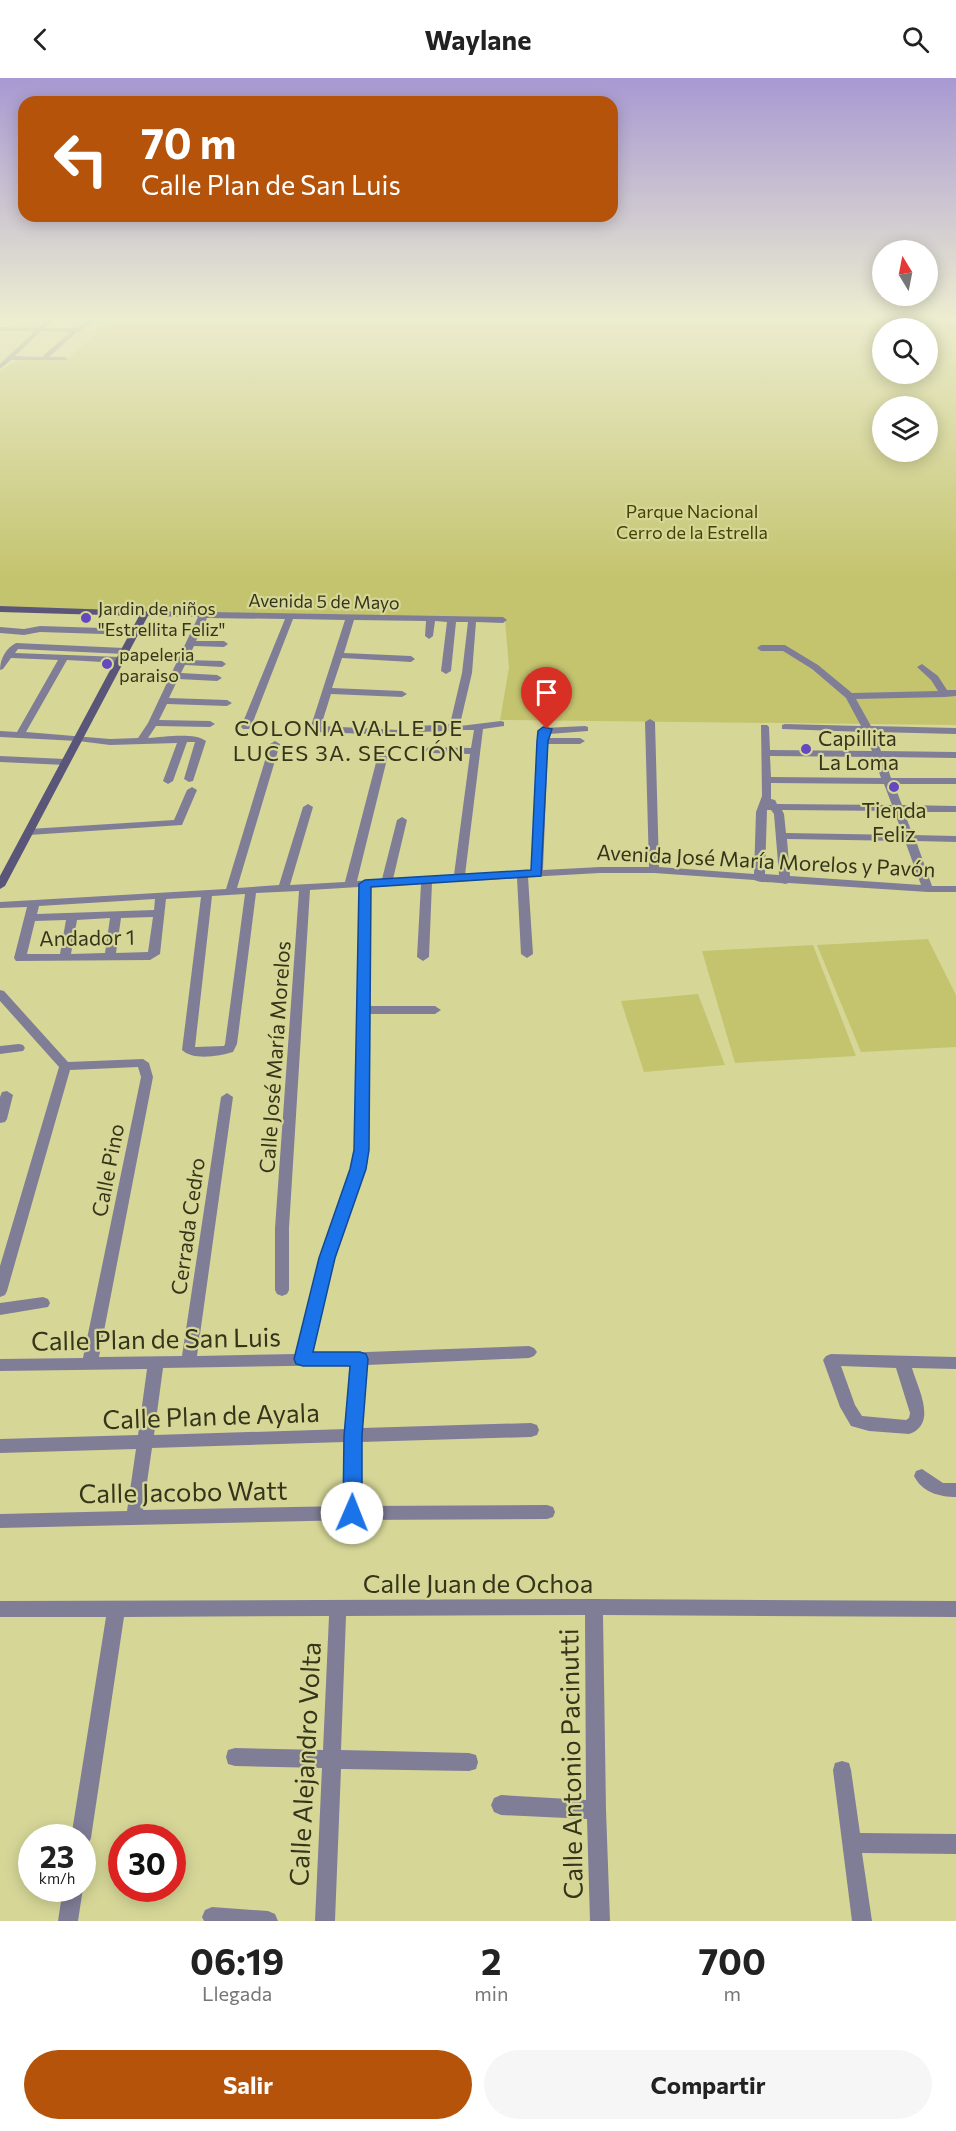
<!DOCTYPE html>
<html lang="es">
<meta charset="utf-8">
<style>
:root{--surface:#fff;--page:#f6f6f6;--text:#222;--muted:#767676;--accent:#b45309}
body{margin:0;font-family:Commissioner,sans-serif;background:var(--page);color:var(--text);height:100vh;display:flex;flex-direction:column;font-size:22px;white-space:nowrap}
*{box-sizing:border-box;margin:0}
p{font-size:20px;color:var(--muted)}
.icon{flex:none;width:33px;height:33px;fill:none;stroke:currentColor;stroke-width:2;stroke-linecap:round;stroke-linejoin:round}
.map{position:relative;height:1843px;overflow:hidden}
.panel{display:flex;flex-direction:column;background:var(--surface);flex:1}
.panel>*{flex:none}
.top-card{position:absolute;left:18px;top:18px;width:600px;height:126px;border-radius:18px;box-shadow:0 3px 15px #0003;background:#b45309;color:#fff;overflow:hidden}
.needle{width:39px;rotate:350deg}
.tools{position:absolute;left:872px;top:162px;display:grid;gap:12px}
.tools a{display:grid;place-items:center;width:66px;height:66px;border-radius:50%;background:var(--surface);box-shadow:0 3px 15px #0003;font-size:30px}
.speed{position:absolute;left:18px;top:1746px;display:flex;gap:12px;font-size:30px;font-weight:700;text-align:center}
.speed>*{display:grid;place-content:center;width:78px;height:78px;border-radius:50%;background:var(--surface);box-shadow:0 3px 15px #0003;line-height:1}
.speed small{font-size:15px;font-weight:400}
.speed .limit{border:9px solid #d22;background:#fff;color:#111}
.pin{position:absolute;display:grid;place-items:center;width:51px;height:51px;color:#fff;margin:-62px -26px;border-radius:50% 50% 50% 0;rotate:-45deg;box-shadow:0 0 6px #0007}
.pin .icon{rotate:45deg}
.me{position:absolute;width:66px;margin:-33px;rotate:1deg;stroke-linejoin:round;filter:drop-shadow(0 0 4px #0008)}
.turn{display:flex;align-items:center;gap:21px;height:126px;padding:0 24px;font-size:27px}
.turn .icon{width:78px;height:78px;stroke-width:2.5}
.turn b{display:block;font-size:42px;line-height:51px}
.eta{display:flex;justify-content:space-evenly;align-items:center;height:102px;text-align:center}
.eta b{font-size:36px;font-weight:700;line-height:42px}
.action{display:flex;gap:12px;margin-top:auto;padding:12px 24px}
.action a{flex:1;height:69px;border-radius:36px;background:var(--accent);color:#fff;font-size:24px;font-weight:700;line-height:69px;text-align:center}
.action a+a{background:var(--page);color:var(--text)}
header{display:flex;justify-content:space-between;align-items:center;height:78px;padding:0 24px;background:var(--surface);font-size:27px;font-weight:700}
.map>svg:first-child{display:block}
.green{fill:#c4c46f;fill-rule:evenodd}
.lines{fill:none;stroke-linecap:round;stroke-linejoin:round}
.street{fill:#807e97;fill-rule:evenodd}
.secondary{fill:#5a5679;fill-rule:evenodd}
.route{fill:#1a73e8;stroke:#114b97;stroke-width:1.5}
.poi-dot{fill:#6348c0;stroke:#d6d797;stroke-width:2}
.labels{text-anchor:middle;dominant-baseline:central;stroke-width:4.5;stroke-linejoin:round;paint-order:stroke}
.far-park-label{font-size:18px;fill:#454406;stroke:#d6d797}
.far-street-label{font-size:18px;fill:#35351b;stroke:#d6d797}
.far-poi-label{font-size:18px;fill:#35351b;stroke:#d6d797;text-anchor:start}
.poi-label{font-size:21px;fill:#35351b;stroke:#d6d797;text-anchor:start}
.street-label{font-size:21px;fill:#35351b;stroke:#d6d797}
.neighbourhood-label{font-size:22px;letter-spacing:1.5px;fill:#35351b;stroke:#d6d797}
.near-street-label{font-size:26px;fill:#35351b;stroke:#d6d797}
</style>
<header><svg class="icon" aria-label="back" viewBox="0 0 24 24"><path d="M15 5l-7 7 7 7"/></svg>Waylane<svg class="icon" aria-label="search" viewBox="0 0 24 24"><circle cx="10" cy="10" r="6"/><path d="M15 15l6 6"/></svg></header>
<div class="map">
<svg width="956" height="1843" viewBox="0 0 956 1843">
<rect width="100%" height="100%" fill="#d6d797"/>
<path class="green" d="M112,241H956V647L500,642L509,590L505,542L0,531V293L18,282H67ZM882,250H927V296H882ZM882,328H927V374H882Z
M928,861L956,917V969L861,974L817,867Z
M813,867L856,978L735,985L702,873Z
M698,916L725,987L644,994L621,923Z"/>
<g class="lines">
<path class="street" d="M47,241H54L45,250H78L90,241H97L81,253L77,254L49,279H65L67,280V282H11L0,291V286L35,253H0V249L38,250ZM41,253L70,254L42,279L15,278Z
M145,533L503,539L507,542L503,545L476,544L472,595L460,646L455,652L452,653L418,654L413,651L418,648L450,646L462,595L468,544H456L451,593L446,596L441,593L447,544L435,543L433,558L429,561L425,558L426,543L354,542L344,575L411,578L415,581L411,584L342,580L332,610L402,613L407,616L402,619L331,616L321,648L399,652V656L396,657L315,654L310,651L345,542L293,541L251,649L249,651H243L241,649L285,541L207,540L196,563H224L228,566L224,569L194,568L187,582L222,583L226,586L222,589L185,587L181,595L217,597L222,600L217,603L178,601L169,620L227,622L232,625L227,628L167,626L159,642L210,643L215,646L210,649L156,648L148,660C163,659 195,654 206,663L193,703L189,704L184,701L195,664H187L173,703L168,706L163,703L177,665L110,667L78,663L0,659V653L17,654L58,582L11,580L3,591L0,592C0,581 6,570 16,565L124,570L128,573L124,576L18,571L15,575L120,579L124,582L120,585L67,582L26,654L110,661L138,660L148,645L198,539L142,538V534Z
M40,548L134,551L138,554L134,557L40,554L24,557L0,555V549L24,551Z
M785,567L818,587L852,615L938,613L931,602L917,589L922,586L938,598L947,612H956V618L945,619L856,621L871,648L956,650V656L874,654L881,673L956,674V680L884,679L891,700H956V706H894L902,727L956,728V734H904L913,757L956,758V764L916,763L932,808H956V814H928L789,805L785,806C775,803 763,806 754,802L654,795H600L528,799L533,876L527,880L521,876L517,800L432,805L429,879L423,883L417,879L421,806L370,809V928H435L441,932L435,936H370L369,1072L365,1091L334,1180L312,1276L529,1268L534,1270L537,1274L534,1278L529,1280L367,1287L362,1350L531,1345L537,1347L539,1352L537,1357L531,1359L361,1364L360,1428L547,1427L553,1429L555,1434L553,1439L547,1441L352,1442L0,1450V1436L127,1433L136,1371L0,1375V1361L138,1357L147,1291L0,1293V1281L83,1280L141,999L138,989L70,992L7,1213L5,1217L0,1219V1188L59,989L0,923V912L4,913L68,984L143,981L149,985L153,999L99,1279L182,1278L221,1019L227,1015L233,1019L197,1278L297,1276L320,1180L351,1091L355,1072L359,809L310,812L289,1150V1212L287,1216L282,1218L277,1216L275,1212V1150L299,813L256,815L237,966L233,974C219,978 194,983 182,972L201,819L166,821L160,876L150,882L16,883L14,880L27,829L0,830V824L226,811L270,666L275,663L280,666L237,810L279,807L303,729L308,726L313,729L290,807L345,804L379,673L384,670L389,673L357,803L382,801L397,742L402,739L407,742L393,801L454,797L470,676L429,675L424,672L429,669L471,670L474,652H460V648L501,643L504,644V648L483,651L465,797L532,793L539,653L544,650L585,648L588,649V653L549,656L548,660H580L585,663L580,666H548L543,792L600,789H649L645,644L650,641L655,644L659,789L754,796L756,734L762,718L761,647H767L769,649L770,672L872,673L864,654L782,651V647L785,646L861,648L846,620L812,591L783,573H761L757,570L761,567ZM770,678L874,679L881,700L771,699ZM771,705L884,706L892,727L777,726L775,722L771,721ZM767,732H771L774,736L779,797L765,796ZM782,732L894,733L903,757L786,755L784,736ZM787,761L905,763L921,807L790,798ZM245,816L225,966L224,968L195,969L212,818ZM155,821L154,832L37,836L39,828ZM153,839L148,874L116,875L121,840ZM110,840L105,875L71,876L77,842ZM66,842L60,876H27L35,843ZM352,1287L346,1351L154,1357L163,1290ZM345,1364L344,1428L143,1432L152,1370Z
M0,678L65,681L70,684L65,687L0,684Z
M192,709L197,712L182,747L29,757L24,754L29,751L174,742L187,712Z
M19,966L23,967L25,970L23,973L0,976V968Z
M7,1013L13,1017L7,1041L5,1044L0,1045V1019L2,1014Z
M43,1219L48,1221L50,1225L48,1229L0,1237V1225Z
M831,1276L956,1279V1291L912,1290C918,1311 938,1346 909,1356L869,1353L851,1348L840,1329L823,1282L826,1278ZM841,1288L896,1290L910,1335L909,1340L906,1342L862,1338L855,1327Z
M922,1391L943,1405H956V1419C939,1419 922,1414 914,1398L916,1393Z
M594,1521L956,1523V1539L603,1537L606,1732L610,1843H590L587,1741L501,1737L494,1734L491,1727L494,1720L501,1717L586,1722L585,1537L346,1538L341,1672L469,1675L476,1677L478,1684L476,1691L469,1693L341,1691L335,1843H315L322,1690L235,1688L228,1686L226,1679L228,1672L235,1670L323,1672L329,1538L124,1539L91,1760L88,1767L82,1769V1760H71L106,1539H0V1523Z
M842,1683L849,1685L851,1692L860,1755L956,1756V1776L862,1775L872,1843H852L833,1692L835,1685Z
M82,1809L83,1810L78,1843H58L63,1810H82Z
M212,1829L268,1833L275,1836L278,1843H204L202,1839L205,1832Z"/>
<path class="secondary" d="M0,528L145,533L149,536L5,808L0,811V798L139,538L0,534Z"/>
</g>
<linearGradient id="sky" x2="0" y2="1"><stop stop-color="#a899d2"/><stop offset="0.48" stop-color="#ededd0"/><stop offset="1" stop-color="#ededd0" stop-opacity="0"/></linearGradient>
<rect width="956" height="499" fill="url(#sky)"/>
<path class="route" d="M543,649L552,651L548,663L541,798L371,809L369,1072L366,1091L335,1180L313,1274H360L366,1276L368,1281L362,1358V1435L359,1441L352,1443L346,1441L343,1435L344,1358L350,1288H303L296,1286L294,1281L319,1180L350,1091L354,1072L359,806L365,802L531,792L537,663L538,653Z"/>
<g class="poi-dot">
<circle cx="86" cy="540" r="6"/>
<circle cx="107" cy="586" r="6"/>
<circle cx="806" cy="671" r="6"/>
<circle cx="894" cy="709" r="6"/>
</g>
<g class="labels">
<g class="far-park-label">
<text x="692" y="433">Parque Nacional<tspan x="692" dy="21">Cerro de la Estrella</tspan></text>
</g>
<g class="far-street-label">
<text transform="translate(324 523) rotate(1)">Avenida 5 de Mayo</text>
</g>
<g class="far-poi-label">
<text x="98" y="530">Jardin de niños<tspan x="98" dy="21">"Estrellita Feliz"</tspan></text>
<text x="119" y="576">papeleria<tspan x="119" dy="21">paraiso</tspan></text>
</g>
<g class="poi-label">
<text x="818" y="659">Capillita<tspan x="818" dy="24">La Loma</tspan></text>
<text x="894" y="731" text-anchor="middle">Tienda<tspan x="894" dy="24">Feliz</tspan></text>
</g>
<g class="street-label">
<text transform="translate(766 782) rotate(3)">Avenida José María Morelos y Pavón</text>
<text transform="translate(87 859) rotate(-1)">Andador 1</text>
<text transform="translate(274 979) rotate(-86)">Calle José María Morelos</text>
<text transform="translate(107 1092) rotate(-79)">Calle Pino</text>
<text transform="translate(187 1148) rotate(-82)">Cerrada Cedro</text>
</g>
<g class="neighbourhood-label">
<text x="349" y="649">COLONIA VALLE DE<tspan x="349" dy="25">LUCES 3A. SECCIÓN</tspan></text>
</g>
<g class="near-street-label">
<text transform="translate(156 1260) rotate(-1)">Calle Plan de San Luis</text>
<text transform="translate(211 1337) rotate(-2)">Calle Plan de Ayala</text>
<text transform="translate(183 1413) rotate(-1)">Calle Jacobo Watt</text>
<text x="478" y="1504">Calle Juan de Ochoa</text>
<text transform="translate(304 1686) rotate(-87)">Calle Alejandro Volta</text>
<text transform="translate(570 1686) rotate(-91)">Calle Antonio Pacinutti</text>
</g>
</g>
</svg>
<div class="tools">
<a><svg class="needle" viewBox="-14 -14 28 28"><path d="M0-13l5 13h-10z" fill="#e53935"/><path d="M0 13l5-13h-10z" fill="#767676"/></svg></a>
<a><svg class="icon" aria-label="search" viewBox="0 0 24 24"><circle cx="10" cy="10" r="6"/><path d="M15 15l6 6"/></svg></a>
<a><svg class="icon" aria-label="layers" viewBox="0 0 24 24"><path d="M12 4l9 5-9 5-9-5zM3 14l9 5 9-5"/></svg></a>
</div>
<div class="speed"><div>23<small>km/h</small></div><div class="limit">30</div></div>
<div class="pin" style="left:547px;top:651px;background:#d93025"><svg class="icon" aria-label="arrive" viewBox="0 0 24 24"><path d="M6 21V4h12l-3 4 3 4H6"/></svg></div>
<svg class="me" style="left:352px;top:1435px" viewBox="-20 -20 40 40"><circle r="19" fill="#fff"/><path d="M0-13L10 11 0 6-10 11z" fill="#1a73e8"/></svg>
<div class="top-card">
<div class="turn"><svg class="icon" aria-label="left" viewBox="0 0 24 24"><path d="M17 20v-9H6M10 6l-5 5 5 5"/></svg><div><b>70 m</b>Calle Plan de San Luis</div></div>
</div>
</div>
<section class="panel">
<div class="eta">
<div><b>06:19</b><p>Llegada</p></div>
<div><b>2</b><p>min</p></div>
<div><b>700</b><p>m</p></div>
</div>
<div class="action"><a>Salir</a><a>Compartir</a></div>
</section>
